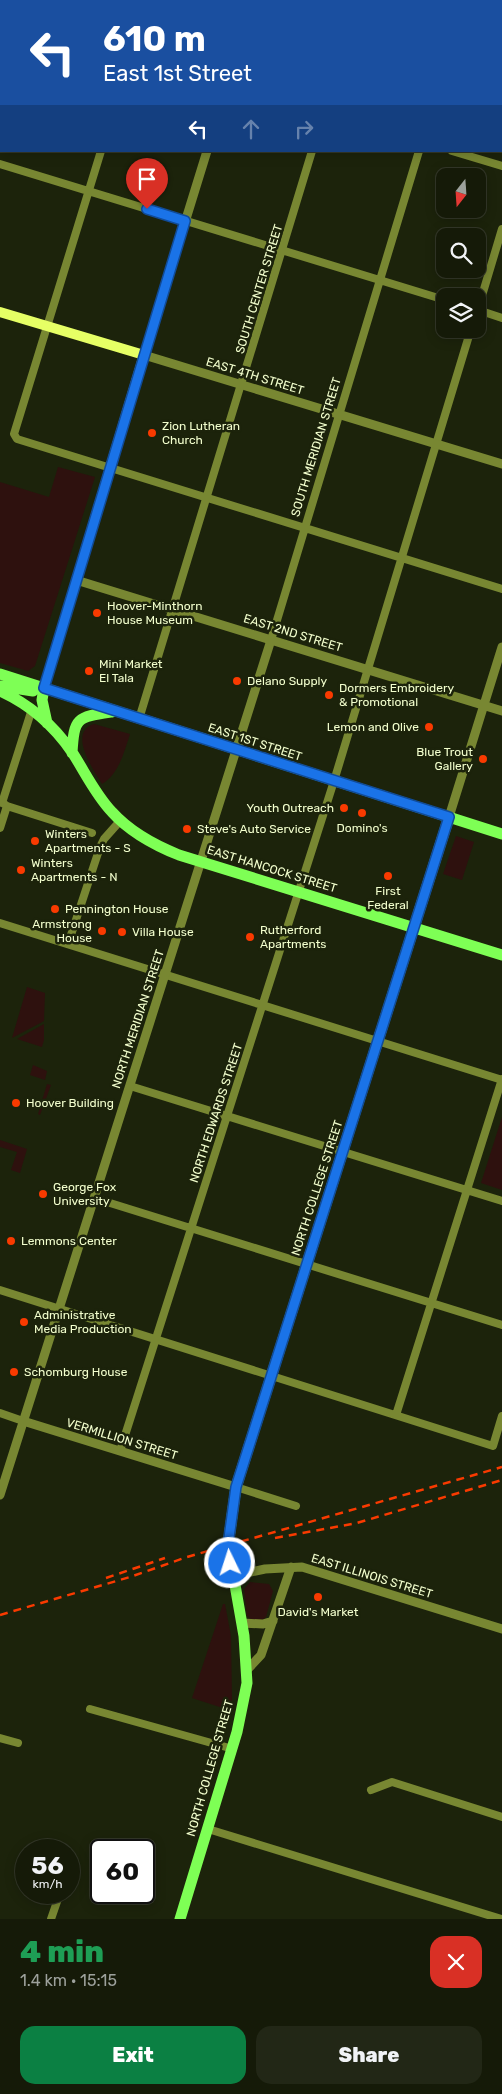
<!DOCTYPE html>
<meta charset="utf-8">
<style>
:root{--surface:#151a08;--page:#222716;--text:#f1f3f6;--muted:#9da19c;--line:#343829;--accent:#0b8043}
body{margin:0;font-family:Rubik,sans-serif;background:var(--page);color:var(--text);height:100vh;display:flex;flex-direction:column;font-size:19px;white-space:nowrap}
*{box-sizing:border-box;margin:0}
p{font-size:16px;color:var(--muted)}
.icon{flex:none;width:28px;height:28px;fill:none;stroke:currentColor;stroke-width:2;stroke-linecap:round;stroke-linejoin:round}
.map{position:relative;height:1919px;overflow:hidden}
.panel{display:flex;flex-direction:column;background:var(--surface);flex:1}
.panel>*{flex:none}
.top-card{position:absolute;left:0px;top:0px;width:502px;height:152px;box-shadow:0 2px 12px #0003,0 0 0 1px var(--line);background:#1a4fa0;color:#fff;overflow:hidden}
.needle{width:32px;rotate:197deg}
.controls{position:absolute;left:436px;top:168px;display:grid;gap:10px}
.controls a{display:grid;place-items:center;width:50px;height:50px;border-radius:10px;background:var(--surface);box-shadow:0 2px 12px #0003,0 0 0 1px var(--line);font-size:25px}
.speed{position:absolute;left:15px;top:1839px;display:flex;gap:10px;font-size:25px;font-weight:700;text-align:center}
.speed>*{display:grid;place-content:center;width:65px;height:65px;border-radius:50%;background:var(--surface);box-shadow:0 2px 12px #0003,0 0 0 1px var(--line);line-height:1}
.speed small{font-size:12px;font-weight:400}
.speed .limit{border:2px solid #111;border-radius:8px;background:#fff;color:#111}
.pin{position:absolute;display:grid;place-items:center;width:42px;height:42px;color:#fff;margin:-51px -21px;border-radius:50% 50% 50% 0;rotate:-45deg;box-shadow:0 0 5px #0007}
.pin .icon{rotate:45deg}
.me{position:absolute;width:55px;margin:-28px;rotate:356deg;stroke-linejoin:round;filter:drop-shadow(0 0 4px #0008)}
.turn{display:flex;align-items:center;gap:18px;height:105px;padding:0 20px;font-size:22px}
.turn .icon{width:65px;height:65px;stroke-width:2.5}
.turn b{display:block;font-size:35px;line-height:42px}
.lanes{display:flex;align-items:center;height:48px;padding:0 20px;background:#0003;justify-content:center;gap:25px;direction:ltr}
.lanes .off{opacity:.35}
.round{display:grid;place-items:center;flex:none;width:52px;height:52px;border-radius:15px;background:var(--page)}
.summary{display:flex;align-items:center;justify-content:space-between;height:85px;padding:0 20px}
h1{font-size:30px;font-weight:800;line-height:38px;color:#1e9e55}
.button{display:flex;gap:10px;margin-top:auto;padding:10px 20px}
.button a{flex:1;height:58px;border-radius:15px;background:var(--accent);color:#fff;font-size:20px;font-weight:800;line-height:58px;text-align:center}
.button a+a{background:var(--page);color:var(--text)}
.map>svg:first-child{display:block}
.green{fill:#2e110e}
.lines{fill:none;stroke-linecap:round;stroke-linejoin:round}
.minor{stroke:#788732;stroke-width:8}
.tertiary{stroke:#788732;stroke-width:9}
.secondary{stroke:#e6ff65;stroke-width:10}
.primary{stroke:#7eff55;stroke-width:11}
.rail{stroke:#f93a00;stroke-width:2.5;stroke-dasharray:8 6;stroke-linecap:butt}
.route-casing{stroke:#114b97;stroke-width:12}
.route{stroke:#1a73e8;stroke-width:9}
.poi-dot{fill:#f93a00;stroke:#1c230b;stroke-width:2}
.labels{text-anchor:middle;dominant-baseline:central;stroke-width:5;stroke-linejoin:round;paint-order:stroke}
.street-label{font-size:12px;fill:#f3ffce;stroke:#1c230b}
.poi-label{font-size:12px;fill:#f3ffce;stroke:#1c230b;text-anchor:start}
</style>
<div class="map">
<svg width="502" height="1919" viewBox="0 0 502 1919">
<rect width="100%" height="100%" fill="#1c230b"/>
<path class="green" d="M58,467L95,477L35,666L28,671L0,663V482L49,497Z
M94,724L130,734C124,752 119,774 102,784C94,771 67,732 94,724Z
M456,836L474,842L462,880L443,874Z
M27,987L45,993L44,1021L12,1038Z
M44,1024V1040L42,1047L17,1039Z
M33,1065L47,1071L45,1080L30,1075Z
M47,1084L51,1085L40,1115L38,1114Z
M502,1117V1190L481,1183Z
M0,1140L27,1149L20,1173L11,1170L17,1152L0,1147Z
M250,1582L269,1584L273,1591L266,1617L262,1620H252L247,1616L244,1589Z
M223,1604H225L231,1636L232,1700L229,1710L192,1698Z"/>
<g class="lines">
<path class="minor" d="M451,0L455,1
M40,1L41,0
M146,1V0
M358,1L359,0
M465,1V0
M0,14H1
M501,15L502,16
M0,133L1,129
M101,151L14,434L17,439L502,589
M452,151L502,166
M0,164L445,300
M478,309L502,229
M478,310L502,318
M271,640L419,151
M139,719L312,151
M0,801L7,806L92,833
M2,803L32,709
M0,828L7,806
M0,923L502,1080
M68,944L100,847L104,839L120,821
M130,1086L502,1201
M94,1198L502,1325
M0,1290L493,1446L502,1416
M0,1413L23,1421
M396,1415L502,1079
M120,1451L334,781L471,329
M236,1487L296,1506
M90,1709L233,1749
M0,1738L18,1743
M371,1790L392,1782L502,1817
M208,1829L501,1919
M51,1919L60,1893"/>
<path class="tertiary" d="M252,1V0
M207,151L144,355L502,464
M76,580L502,711
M449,817L502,647
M23,1421L236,1487
M0,1495L271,640
M232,1576L265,1569L302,1567L502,1629
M242,1623L263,1624L273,1621
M247,1670L261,1655L291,1567"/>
<path class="secondary" d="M0,312L144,355L44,688"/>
<path class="primary" d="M0,674L502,834
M0,686L33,691
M44,688L42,700L47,723
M0,691C29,704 54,726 72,752C85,772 95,794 112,812C130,832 154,845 179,855L502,955
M72,753C74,717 77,717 112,712
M180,1919L237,1732L247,1683L244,1636L228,1545L236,1487L449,817"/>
<path class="rail" d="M275,1538L357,1523L502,1480
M106,1578L165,1558
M0,1615L130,1577L187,1557L502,1467"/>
</g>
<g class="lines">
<defs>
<path id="route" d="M147,209L185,221L44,688L449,817L236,1487L228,1545L230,1563"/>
</defs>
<use href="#route" class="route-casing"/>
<use href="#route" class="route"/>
</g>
<g class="poi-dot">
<circle cx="152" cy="433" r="5"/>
<circle cx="97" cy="613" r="5"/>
<circle cx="89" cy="671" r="5"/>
<circle cx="237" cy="681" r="5"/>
<circle cx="329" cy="695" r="5"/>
<circle cx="429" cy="727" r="5"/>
<circle cx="483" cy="759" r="5"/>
<circle cx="344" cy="808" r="5"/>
<circle cx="362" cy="813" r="5"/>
<circle cx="187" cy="829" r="5"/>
<circle cx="35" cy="841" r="5"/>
<circle cx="21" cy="870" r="5"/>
<circle cx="388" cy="876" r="5"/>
<circle cx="55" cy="909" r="5"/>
<circle cx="102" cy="931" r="5"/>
<circle cx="122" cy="932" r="5"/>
<circle cx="250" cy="937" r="5"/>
<circle cx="16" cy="1103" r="5"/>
<circle cx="43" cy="1194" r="5"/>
<circle cx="11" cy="1241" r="5"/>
<circle cx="24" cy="1322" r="5"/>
<circle cx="14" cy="1372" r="5"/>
<circle cx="318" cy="1597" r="5"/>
</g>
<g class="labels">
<g class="street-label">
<text transform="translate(259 289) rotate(-73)">SOUTH CENTER STREET</text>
<text transform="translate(255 376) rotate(17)">EAST 4TH STREET</text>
<text transform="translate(316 447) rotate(-73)">SOUTH MERIDIAN STREET</text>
<text transform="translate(293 633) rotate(17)">EAST 2ND STREET</text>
<text transform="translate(255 742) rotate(18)">EAST 1ST STREET</text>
<text transform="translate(272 869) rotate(17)">EAST HANCOCK STREET</text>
<text transform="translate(138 1019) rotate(-72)">NORTH MERIDIAN STREET</text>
<text transform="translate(216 1113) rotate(-72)">NORTH EDWARDS STREET</text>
<text transform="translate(317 1188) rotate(-72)">NORTH COLLEGE STREET</text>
<text transform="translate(122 1439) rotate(17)">VERMILLION STREET</text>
<text transform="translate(372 1576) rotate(17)">EAST ILLINOIS STREET</text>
<text transform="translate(210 1768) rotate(-74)">NORTH COLLEGE STREET</text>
</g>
<g class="poi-label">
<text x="162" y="426">Zion Lutheran<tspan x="162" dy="14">Church</tspan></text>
<text x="107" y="606">Hoover-Minthorn<tspan x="107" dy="14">House Museum</tspan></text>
<text x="99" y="664">Mini Market<tspan x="99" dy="14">El Tala</tspan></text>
<text x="247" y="681">Delano Supply</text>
<text x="339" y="688">Dormers Embroidery<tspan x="339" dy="14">&amp; Promotional</tspan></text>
<text x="419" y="727" text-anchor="end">Lemon and Olive</text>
<text x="473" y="752" text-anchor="end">Blue Trout<tspan x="473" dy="14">Gallery</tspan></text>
<text x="334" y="808" text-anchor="end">Youth Outreach</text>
<text x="362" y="828" text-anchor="middle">Domino's</text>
<text x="197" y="829">Steve's Auto Service</text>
<text x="45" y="834">Winters<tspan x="45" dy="14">Apartments - S</tspan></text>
<text x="31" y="863">Winters<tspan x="31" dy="14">Apartments - N</tspan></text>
<text x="388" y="891" text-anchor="middle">First<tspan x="388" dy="14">Federal</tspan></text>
<text x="65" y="909">Pennington House</text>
<text x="92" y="924" text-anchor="end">Armstrong<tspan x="92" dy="14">House</tspan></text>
<text x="260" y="930">Rutherford<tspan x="260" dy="14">Apartments</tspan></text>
<text x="132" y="932">Villa House</text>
<text x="26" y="1103">Hoover Building</text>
<text x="53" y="1187">George Fox<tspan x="53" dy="14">University</tspan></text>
<text x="21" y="1241">Lemmons Center</text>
<text x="34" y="1315">Administrative<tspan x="34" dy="14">Media Production</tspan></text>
<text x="24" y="1372">Schomburg House</text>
<text x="318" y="1612" text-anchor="middle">David's Market</text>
</g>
</g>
</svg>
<div class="controls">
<a><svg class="needle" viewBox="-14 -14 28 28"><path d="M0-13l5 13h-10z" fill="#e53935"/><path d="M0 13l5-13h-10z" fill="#9da19c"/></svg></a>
<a><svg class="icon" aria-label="search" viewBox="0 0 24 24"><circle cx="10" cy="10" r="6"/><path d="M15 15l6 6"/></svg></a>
<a><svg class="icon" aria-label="layers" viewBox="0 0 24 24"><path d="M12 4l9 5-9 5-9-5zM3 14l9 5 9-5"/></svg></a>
</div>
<div class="speed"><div>56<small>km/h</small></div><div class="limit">60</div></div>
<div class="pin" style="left:147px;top:209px;background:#d93025"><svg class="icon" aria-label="arrive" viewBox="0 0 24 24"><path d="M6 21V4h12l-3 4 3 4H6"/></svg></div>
<svg class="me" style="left:230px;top:1563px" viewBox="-20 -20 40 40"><circle r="17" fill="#1a73e8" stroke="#fff" stroke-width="3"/><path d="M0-11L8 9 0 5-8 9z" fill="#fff"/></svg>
<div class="top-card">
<div class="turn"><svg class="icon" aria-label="left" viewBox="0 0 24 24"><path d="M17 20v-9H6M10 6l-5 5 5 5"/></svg><div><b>610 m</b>East 1st Street</div></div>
<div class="lanes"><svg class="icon" aria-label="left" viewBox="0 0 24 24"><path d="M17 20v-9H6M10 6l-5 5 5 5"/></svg><svg class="icon off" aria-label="ahead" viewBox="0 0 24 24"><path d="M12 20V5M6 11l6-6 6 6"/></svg><svg class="icon off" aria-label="right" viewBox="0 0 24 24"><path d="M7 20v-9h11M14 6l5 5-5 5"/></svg></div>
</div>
</div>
<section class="panel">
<div class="summary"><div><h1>4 min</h1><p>1.4 km · 15:15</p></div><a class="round" style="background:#d93025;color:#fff"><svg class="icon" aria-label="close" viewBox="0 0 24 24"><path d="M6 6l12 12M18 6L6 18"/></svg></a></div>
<div class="button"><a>Exit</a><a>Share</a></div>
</section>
